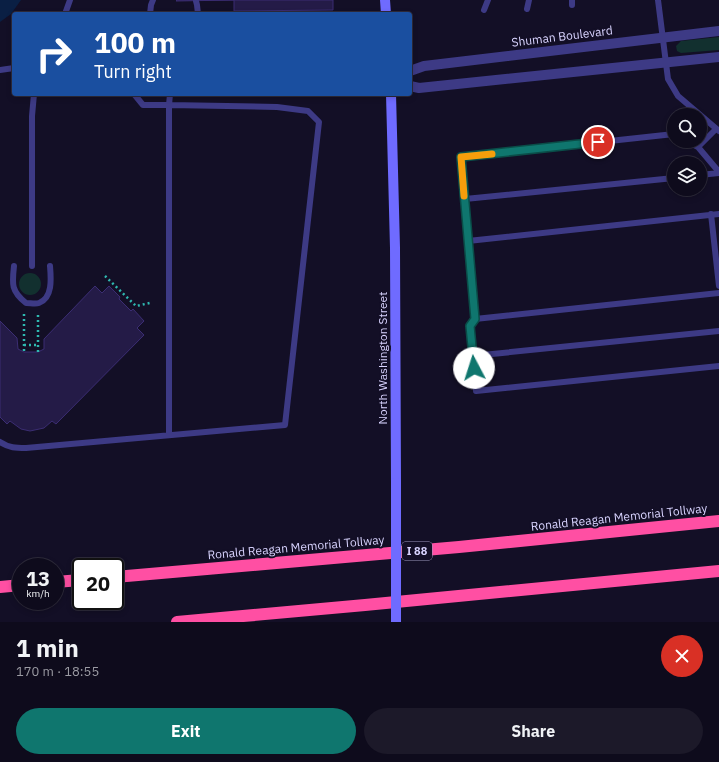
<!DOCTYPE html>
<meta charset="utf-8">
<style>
:root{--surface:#0e0b1c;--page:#1c1929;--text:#f1f3f6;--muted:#9b9ba3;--line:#2e2b3b;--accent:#0f766e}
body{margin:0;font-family:"IBM Plex Sans",sans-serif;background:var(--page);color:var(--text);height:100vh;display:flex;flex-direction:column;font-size:15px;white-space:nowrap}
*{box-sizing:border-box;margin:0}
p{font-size:13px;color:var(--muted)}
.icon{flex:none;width:22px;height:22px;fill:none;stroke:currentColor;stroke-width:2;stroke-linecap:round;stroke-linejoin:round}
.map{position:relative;height:622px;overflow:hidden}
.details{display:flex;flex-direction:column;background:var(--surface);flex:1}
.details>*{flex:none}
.guide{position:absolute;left:12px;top:12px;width:400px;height:84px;border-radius:4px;box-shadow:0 2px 6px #0003,0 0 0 1px var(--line);background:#1a4fa0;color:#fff;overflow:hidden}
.fabs{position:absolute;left:667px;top:108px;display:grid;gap:8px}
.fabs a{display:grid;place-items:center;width:40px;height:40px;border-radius:50%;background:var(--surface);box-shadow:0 2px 6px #0003,0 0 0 1px var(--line);font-size:20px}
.speed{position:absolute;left:12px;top:558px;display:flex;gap:8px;font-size:20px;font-weight:700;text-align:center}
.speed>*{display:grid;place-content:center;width:52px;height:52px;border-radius:50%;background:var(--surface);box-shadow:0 2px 6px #0003,0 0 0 1px var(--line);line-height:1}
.speed small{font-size:10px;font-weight:400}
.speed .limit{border:2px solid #111;border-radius:6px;background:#fff;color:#111}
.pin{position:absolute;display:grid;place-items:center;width:34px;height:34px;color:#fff;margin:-17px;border:2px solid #fff;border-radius:50%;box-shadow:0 1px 4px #0007}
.me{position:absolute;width:44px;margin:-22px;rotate:355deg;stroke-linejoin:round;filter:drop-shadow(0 0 3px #0008)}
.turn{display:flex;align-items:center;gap:14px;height:84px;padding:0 16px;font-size:18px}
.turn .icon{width:52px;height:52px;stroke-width:2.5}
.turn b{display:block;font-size:28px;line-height:34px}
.round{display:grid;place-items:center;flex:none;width:42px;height:42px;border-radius:21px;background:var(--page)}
.head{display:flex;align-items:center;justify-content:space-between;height:68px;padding:0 16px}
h1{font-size:24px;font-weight:700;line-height:30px}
.button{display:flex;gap:8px;margin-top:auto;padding:8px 16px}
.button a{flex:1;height:46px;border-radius:24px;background:var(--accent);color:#fff;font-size:16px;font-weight:700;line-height:46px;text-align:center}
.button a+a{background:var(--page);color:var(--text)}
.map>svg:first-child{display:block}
.green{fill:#12302f}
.water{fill:#0a1f44}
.building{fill:#241b47;stroke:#3b2d73}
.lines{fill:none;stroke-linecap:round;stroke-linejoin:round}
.path{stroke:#2fb8b0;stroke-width:2.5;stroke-dasharray:2 3;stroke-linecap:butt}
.lane{stroke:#3d3a85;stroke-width:6}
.street{stroke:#3d3a85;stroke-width:10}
.secondary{stroke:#6f6bff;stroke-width:10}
.highway{stroke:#ff4fa3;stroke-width:12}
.secondary-bridge{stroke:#6f6bff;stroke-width:10}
.route-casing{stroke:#0a4d48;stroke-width:10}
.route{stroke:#0f766e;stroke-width:7}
.slow{stroke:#f59e0b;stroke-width:7}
.labels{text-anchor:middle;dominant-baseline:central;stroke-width:4;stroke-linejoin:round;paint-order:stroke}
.shield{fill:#130f26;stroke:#9e99be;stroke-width:1}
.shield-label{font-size:11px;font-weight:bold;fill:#d9d4ff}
.street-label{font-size:12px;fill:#d9d4ff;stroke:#130f26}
</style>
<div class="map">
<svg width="719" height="622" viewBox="0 0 719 622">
<rect width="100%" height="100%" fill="#130f26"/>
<path class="green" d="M719,37V50L681,53L677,51L676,46L681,41Z
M19 284a11 11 0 1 1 22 0a11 11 0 1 1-22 0Z"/>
<path class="water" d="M0,0H21L11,14L0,22Z"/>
<path class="building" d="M177,0H333V10L234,11V0L176,1Z
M95,286L102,293L109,286L120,297L119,299L131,311L133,309L144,321L137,328L144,335L56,424L52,421L44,428L30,431L21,429L10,421L7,424L0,417V321L17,338L18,349L24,352H38L44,349V339Z"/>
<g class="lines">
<path class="path" d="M105,276L136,306L150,303
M24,314V352
M24,345H38
M38,352V314"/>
<path class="lane" d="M658,0L668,79L678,96L719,131
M196,1L197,5L198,14
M572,5V0
M527,9L529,0
M484,10L488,0
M65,14L70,0
M150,14L151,5L153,0
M0,70L14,68
M134,94L143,105H169V435
M674,134L461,157L468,241L719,214
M687,141L698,147L716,129
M698,147L719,172
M700,175L719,173
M465,199L674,178
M711,214L719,286
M468,241L475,319L719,293
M14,266C12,284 11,291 26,303C30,303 36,304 39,303C53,298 51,278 50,266
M32,266V116L34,94
M475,319L470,326L476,391L719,366
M472,356L719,331
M0,442C9,448 16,448 26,448L285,425L319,122L308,111L277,107L169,105L170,94"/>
<path class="street" d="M410,71L424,66L719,31
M410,86L419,88L719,57"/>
<path class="secondary" d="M385,0L386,14
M391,94L395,248L396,482"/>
<path class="highway" d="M115,577L459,547L719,521
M55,582L81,580
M0,587L21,585
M177,622L365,605L719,571"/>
<path class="secondary-bridge" d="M396,482V622"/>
</g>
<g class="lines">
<defs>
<path id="route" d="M474,368L470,326L475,319L461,157L598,142"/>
</defs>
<use href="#route" class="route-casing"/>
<use href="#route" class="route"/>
<path class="slow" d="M464,196L461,157L492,154"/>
</g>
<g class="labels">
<rect class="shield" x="402" y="542" width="30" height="18" rx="3"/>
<g class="shield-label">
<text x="417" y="551">I 88</text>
</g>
<g class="street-label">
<text transform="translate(562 36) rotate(-7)">Shuman Boulevard</text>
<text transform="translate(382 358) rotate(-90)">North Washington Street</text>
<text transform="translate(619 517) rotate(-6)">Ronald Reagan Memorial Tollway</text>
<text transform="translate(296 547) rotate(-5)">Ronald Reagan Memorial Tollway</text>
</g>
</g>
</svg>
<div class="fabs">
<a><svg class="icon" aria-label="search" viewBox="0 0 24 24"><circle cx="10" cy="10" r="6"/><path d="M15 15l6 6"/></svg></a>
<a><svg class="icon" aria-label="layers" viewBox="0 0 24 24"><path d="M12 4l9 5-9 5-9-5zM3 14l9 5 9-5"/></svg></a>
</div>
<div class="speed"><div>13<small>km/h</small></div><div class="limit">20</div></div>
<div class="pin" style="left:598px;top:142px;background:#d93025"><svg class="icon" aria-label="arrive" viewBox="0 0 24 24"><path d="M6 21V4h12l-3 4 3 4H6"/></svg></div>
<svg class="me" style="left:474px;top:368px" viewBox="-20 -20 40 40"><circle r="19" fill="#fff"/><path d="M0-13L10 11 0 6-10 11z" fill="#0f766e"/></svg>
<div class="guide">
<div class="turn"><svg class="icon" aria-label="right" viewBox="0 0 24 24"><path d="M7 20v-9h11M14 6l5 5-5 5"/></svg><div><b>100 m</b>Turn right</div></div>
</div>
</div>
<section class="details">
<div class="head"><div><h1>1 min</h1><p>170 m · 18:55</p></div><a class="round" style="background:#d93025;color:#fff"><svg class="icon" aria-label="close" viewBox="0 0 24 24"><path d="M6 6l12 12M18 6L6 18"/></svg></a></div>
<div class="button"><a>Exit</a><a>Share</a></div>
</section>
